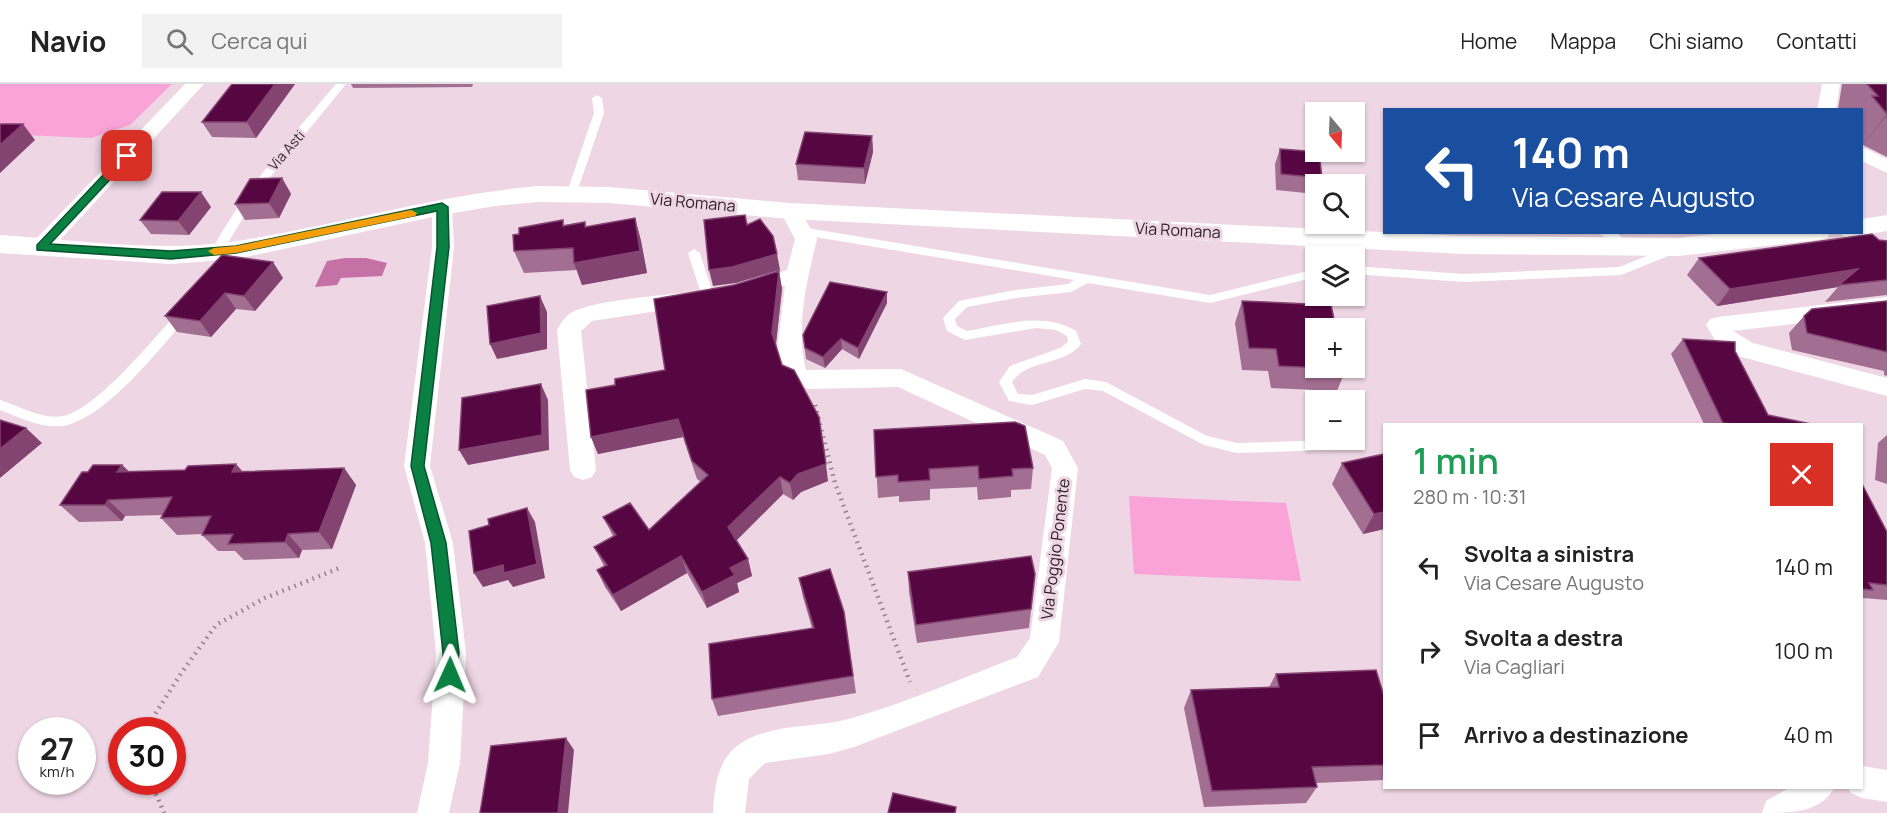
<!DOCTYPE html>
<html lang="it">
<meta charset="utf-8">
<style>
:root{--surface:#fff;--page:#f2f2f2;--text:#222;--muted:#767676;--line:#e0e0e0}
body{margin:0;font-family:Manrope,sans-serif;background:var(--page);color:var(--text);height:100vh;display:flex;flex-direction:column;font-size:22px;white-space:nowrap}
*{box-sizing:border-box;margin:0}
p{font-size:20px;color:var(--muted)}
.icon{flex:none;width:33px;height:33px;fill:none;stroke:currentColor;stroke-width:2;stroke-linecap:round;stroke-linejoin:round}
.map{position:relative;flex:1;overflow:hidden}
.details{position:absolute;left:1383px;top:339px;width:480px;height:366px;display:flex;flex-direction:column;background:var(--surface);border-radius:0px;box-shadow:0 2px 4px #0004}
.details>*{flex:none}
.guide{position:absolute;left:1383px;top:24px;width:480px;height:126px;border-radius:0px;box-shadow:0 2px 4px #0004;background:#1a4fa0;color:#fff;overflow:hidden}
.needle{width:39px;rotate:161deg}
.controls{position:absolute;left:1305px;top:18px;display:grid;gap:12px}
.controls a{display:grid;place-items:center;width:60px;height:60px;border-radius:0px;background:var(--surface);box-shadow:0 2px 4px #0004;font-size:30px}
.speed{position:absolute;left:18px;top:633px;display:flex;gap:12px;font-size:30px;font-weight:700;text-align:center}
.speed>*{display:grid;place-content:center;width:78px;height:78px;border-radius:50%;background:var(--surface);box-shadow:0 2px 4px #0004;line-height:1}
.speed small{font-size:15px;font-weight:400}
.speed .limit{border:9px solid #d22;background:#fff;color:#111}
.pin{position:absolute;display:grid;place-items:center;width:51px;height:51px;color:#fff;margin:-26px;border-radius:12px;box-shadow:0 3px 9px #0006}
.me{position:absolute;width:66px;margin:-33px;rotate:1deg;stroke-linejoin:round;filter:drop-shadow(0 0 4px #0008)}
.turn{display:flex;align-items:center;gap:21px;height:126px;padding:0 30px;font-size:27px}
.turn .icon{width:78px;height:78px;stroke-width:2.5}
.turn b{display:block;font-size:42px;line-height:51px}
.round{display:grid;place-items:center;flex:none;width:63px;height:63px;border-radius:0px;background:var(--page)}
.summary{display:flex;align-items:center;justify-content:space-between;height:102px;padding:0 30px}
h1{font-size:36px;font-weight:600;line-height:45px;color:#1e9e55}
ul{padding:0;list-style:none}
li{display:flex;align-items:center;gap:18px;height:84px;padding:0 30px}
li div{flex:1}
li b{display:block;font-size:22px}
li em{font-style:normal}
header{display:flex;align-items:center;gap:36px;box-sizing:border-box;height:84px;padding:0 30px;background:var(--surface);border-bottom:2px solid var(--line)}
header strong{font-size:28px}
nav{display:flex;gap:33px;margin-inline-start:auto;font-size:21px}
.search{width:420px;height:54px;background:var(--page);display:flex;align-items:center;gap:15px;box-sizing:border-box;padding:0 21px;border-radius:0px;color:var(--muted);font-size:22px}
.map>svg:first-child{display:block}
.green{fill:#f9a3d8}
.water{fill:#c571a6}
.lines{fill:none;stroke-linecap:round;stroke-linejoin:round}
.path{stroke:#92818a;stroke-width:4.5;stroke-dasharray:1.5 5;stroke-linecap:butt}
.service{fill:#fff;fill-rule:evenodd}
.minor{fill:#fff;fill-rule:evenodd}
.tertiary{fill:#fff;fill-rule:evenodd}
.wall{fill:#a26e92}
.shaded-wall{fill:#844472}
.building{fill:#560641;stroke:#844472;stroke-width:1.5}
.route{fill:#0b8043;stroke:#07532c;stroke-width:1.5}
.slow{fill:#f59e0b}
.labels{text-anchor:middle;dominant-baseline:central;stroke-width:6;stroke-linejoin:round;paint-order:stroke}
.far-street-label{font-size:14px;fill:#281f24;stroke:#eed6e4}
.street-label{font-size:16px;fill:#281f24;stroke:#eed6e4}
</style>
<header>
<strong>Navio</strong>
<div class="search"><svg class="icon" aria-label="search" viewBox="0 0 24 24"><circle cx="10" cy="10" r="6"/><path d="M15 15l6 6"/></svg>Cerca qui</div>
<nav><a>Home</a><a>Mappa</a><a>Chi siamo</a><a>Contatti</a></nav>
</header>
<div class="map">
<svg width="1887" height="729" viewBox="0 0 1887 729">
<rect width="100%" height="100%" fill="#eed6e4"/>
<path class="green" d="M0,0H172L130,41L91,54L0,50Z
M1129,412L1286,419L1301,497L1134,490Z"/>
<path class="water" d="M345,174H366L387,179L382,192L341,194L337,201L315,203L327,177Z"/>
<g class="lines">
<path class="path" d="M815,321L835,399L910,598
M145,646L182,588L216,541L265,514L342,483
M151,698L164,729"/>
<path class="service" d="M336,0H346L262,103L221,170H213L211,167C245,105 291,53 336,0Z
M597,11L602,14L604,29L576,111L575,113H567L566,111L594,29L592,14Z
M801,143L1210,211L1316,185V193L1210,219L1088,199L1071,208L1016,214L967,223L955,235L957,242L967,247C1003,241 1043,227 1076,247L1081,260C1065,282 1027,275 1012,298L1018,310L1032,311L1085,295L1106,298L1207,352L1237,359L1331,356L1336,357L1338,361L1336,365L1331,366L1237,369L1204,361L1103,307L1085,305L1032,321L1009,317L999,298L1010,282L1060,264L1068,258L1067,252L1056,246L1036,244L965,256L947,247L943,234L959,217L963,216L1016,206L1068,200L1074,196L797,150L795,147Z
M1596,148L1618,150L1632,163L1630,166H1622L1610,156Z
M1674,161L1678,162V168L1621,191L1464,198L1354,190V182L1464,190L1619,183Z
M694,165L700,169L714,213L712,216L708,217L702,213L688,169Z
M183,226L189,230L187,233C160,265 105,335 63,342C42,345 19,333 0,326V316C19,322 42,336 63,332C96,326 155,253 179,227Z"/>
<path class="minor" d="M185,0H204L49,168L41,170L33,168L30,163L33,158Z
M1822,0H1840L1836,26H1817Z
M1862,63L1887,75V89L1862,77Z
M442,116L449,118L452,123L454,163L430,382L453,459L466,569L460,679L449,729H417L428,679L436,569L425,459L404,382L432,163V123L435,118Z
M790,120L797,122L817,155C807,196 795,245 806,286L901,285L1063,357L1078,384L1059,558L1038,593L854,663L829,670L765,679L749,695L745,729H713C714,706 717,677 737,662C769,638 815,645 852,634C908,618 962,594 1017,573L1030,554L1052,384L1045,371L898,303L809,305L787,298L777,266L785,202L772,201L769,196L772,191L787,186L795,155L780,127L783,122Z
M1862,147L1878,158L1887,159V173L1865,170L1839,148H1862Z
M689,208L697,211L700,216L697,221L592,237L581,247L596,386L592,393L583,396L574,393L570,386L557,246C560,241 564,234 568,231C587,216 662,212 689,208Z
M1887,213V229L1733,247L1753,259L1887,294V312L1738,272L1717,259L1706,241L1710,235L1718,233Z
M1862,682L1887,686V718L1862,714L1851,709L1848,704H1862Z
M1789,704H1834C1821,729 1789,729 1762,729L1766,717Z"/>
<path class="tertiary" d="M538,102L609,103L790,119L1463,152L1679,154L1733,148H1831L1827,154L1818,156L1679,172L1463,170L790,135L609,119L538,118L495,122L442,131L236,175L171,180L0,169V151C78,156 160,169 237,157C338,141 436,111 538,102Z
M1887,131V147L1862,151L1852,148H1862V135Z"/>
</g>
<path class="wall" d="M232,0H295L256,54L212,53L202,38Z
M351,0H473L472,3L353,4Z
M1842,0H1887V73L1863,61L1862,62V26H1838Z
M872,52L873,68L865,100L798,96L796,80Z
M1280,65L1322,94L1320,100H1316V110L1276,106L1275,80Z
M282,94L291,110L279,134L245,136L235,120Z
M211,123L189,151L151,150L140,136Z
M635,134L641,157L647,189L582,201L577,186L524,189L514,167L564,141L585,138L586,143Z
M1879,156L1887,157V211L1825,218L1838,203L1717,222L1687,191L1699,174Z
M222,171L283,194L255,227L236,225L211,253L177,248L165,232Z
M779,187L782,205L776,261L782,281L828,397L801,408L793,416L783,410L736,456L748,475L752,492L737,499L739,508L707,524L687,489L621,527L605,503L597,486L604,482L594,463L613,452L603,433L649,446L701,398L697,395L683,353L598,370L591,353L615,301L665,286L734,201Z
M887,208V219L859,275L842,265L825,284L806,275L803,251Z
M1242,217L1346,285L1337,307L1271,304L1268,287L1242,286L1235,239Z
M1887,217V292L1884,291V287L1792,266L1789,249L1804,232Z
M1683,255L1735,267L1768,331L1811,340H1704L1671,270Z
M874,346L1033,384L1031,405L1011,406V413L978,416L977,403L930,405V416L899,418V412L878,414Z
M1887,351V400L1875,396L1878,359Z
M1342,379L1384,445L1363,450L1332,400Z
M122,381L130,388H243L344,384L356,401L332,465L302,466L299,474L244,476L235,467H218L202,451V450L177,451L161,434L163,431L125,432L122,437L79,438L60,421Z
M1862,400L1887,448V516L1863,514L1862,515Z
M908,488L1035,490L1029,544L917,559L909,508Z
M799,494L844,528L856,609L718,632L712,615L812,544L803,513Z
M1276,590L1384,612V696L1316,699L1317,703L1306,719L1204,723L1184,624L1191,606L1269,603Z"/>
<path class="shaded-wall" d="M275,0H295L256,54L247,38Z
M1887,30V31L1862,62Z
M23,40L35,56L0,89V61Z
M872,52L873,68L865,100L864,84Z
M282,94L291,110L279,134L269,119Z
M201,108L211,123L189,151L178,137Z
M635,134L641,157L647,189L582,201L574,179Z
M777,170L780,186L736,199L713,202L709,186Z
M273,178L283,194L255,227L244,212Z
M1858,185L1838,203L1717,222L1730,205Z
M779,187L782,205L775,267L772,249Z
M887,208V219L859,275L858,264Z
M225,209L236,225L211,253L200,237Z
M540,212L547,228V265L497,275L490,260Z
M841,255L842,265L825,284L823,273Z
M541,300L548,316L549,366L468,381L459,366Z
M678,335L683,353L598,370L591,353Z
M26,344L42,359L0,394V365Z
M236,380L251,397L232,388Z
M826,380L828,397L801,408L793,416L790,399L798,390Z
M122,381L139,398L117,388Z
M344,384L356,401L332,465L319,448Z
M780,393L783,410L733,460L728,443Z
M108,416L125,432L122,437L105,421Z
M527,424L535,438L545,494L513,503L508,496L483,503L474,489Z
M1384,428V445L1363,450L1374,430Z
M288,450L302,466L299,474L285,458Z
M681,472L687,489L621,527L613,511Z
M748,475L752,492L737,499L739,508L707,524L702,508L730,484Z
M566,654L574,666L568,729H558Z"/>
<path class="building" d="M232,0H275L247,38H202Z
M1867,0H1887V30L1872,12H1878Z
M0,40H23L0,61Z
M805,48L872,52L864,84L796,80Z
M1280,65L1319,68L1322,94L1281,90Z
M282,94L269,119L235,120L250,95Z
M162,108H201L178,137L140,136Z
M745,131L747,141L760,135L773,152L777,170L732,183L709,186L704,136Z
M635,134L640,167L574,179L573,164L514,167L513,151L519,150V144L563,136V142L585,138V143Z
M1872,150L1879,156L1887,157V196L1839,201L1858,185L1730,205L1699,174Z
M222,171L273,178L244,212L225,209L200,237L165,232Z
M779,187L772,249L782,281L794,286L819,333L826,380L798,390L790,399L780,393L728,443L748,475L730,484L735,491L702,508L681,472L613,511L597,486L607,481L594,463L616,451L603,433L630,419L649,446L708,391L692,377L678,335L591,353L586,306L615,301V295L665,286L654,215L734,201Z
M830,198L887,208L858,264L841,255L823,273L805,264L803,251Z
M540,212L541,249L490,260L487,222Z
M1242,217L1331,221L1336,244H1316V284H1346V285L1279,282L1276,265L1249,264Z
M1887,217V268L1807,249L1804,232L1812,225Z
M1683,255L1735,258V267L1768,331L1811,340H1734L1723,339Z
M541,300L542,351L459,366L462,314Z
M0,336L26,344L0,365Z
M1015,338L1025,342L1033,384L1012,385L1013,392L979,395L978,382L929,385L930,396L898,398V391L876,393L874,346Z
M1384,370V428L1374,430L1342,379Z
M236,380L232,388L344,384L319,448L288,450L285,458L228,460L233,450L202,451L211,432L161,434L172,413L108,416L105,421H60L82,388H88L93,381H122L117,388L185,386L188,382Z
M1862,400L1887,448V501L1869,499L1873,506L1862,505Z
M527,424L537,480L504,489L503,481L474,489L469,447L489,441L488,435Z
M1031,472L1035,490L1031,525L916,541L908,488Z
M830,485L844,528L853,592L712,615L709,560L814,544L799,494Z
M1376,586L1384,612V681L1312,683L1317,703L1212,707L1191,606L1279,603L1276,590Z
M566,654L558,729H480L491,662Z
M893,709L956,723L955,729H888Z"/>
<path class="route" d="M127,69L130,70V74L50,160L171,167L236,162L442,119L448,123L449,163L424,382L446,459L459,569L455,596L450,598L444,596L442,591L443,569L431,459L411,382L437,163V127L236,169L171,175L37,166V161L123,70Z"/>
<path class="slow" d="M411,126L417,129L415,132L236,169L214,171L208,167L214,164L236,162Z"/>
<g class="labels">
<g class="far-street-label">
<text transform="translate(286 66) rotate(-49)">Via Asti</text>
</g>
<g class="street-label">
<text transform="translate(693 118) rotate(5)">Via Romana</text>
<text transform="translate(1178 146) rotate(3)">Via Romana</text>
<text transform="translate(1055 465) rotate(-83)">Via Poggio Ponente</text>
</g>
</g>
</svg>
<div class="controls">
<a><svg class="needle" viewBox="-14 -14 28 28"><path d="M0-13l5 13h-10z" fill="#e53935"/><path d="M0 13l5-13h-10z" fill="#767676"/></svg></a>
<a><svg class="icon" aria-label="search" viewBox="0 0 24 24"><circle cx="10" cy="10" r="6"/><path d="M15 15l6 6"/></svg></a>
<a><svg class="icon" aria-label="layers" viewBox="0 0 24 24"><path d="M12 4l9 5-9 5-9-5zM3 14l9 5 9-5"/></svg></a>
<a>+</a>
<a>−</a>
</div>
<div class="speed"><div>27<small>km/h</small></div><div class="limit">30</div></div>
<div class="pin" style="left:127px;top:72px;background:#d93025"><svg class="icon" aria-label="arrive" viewBox="0 0 24 24"><path d="M6 21V4h12l-3 4 3 4H6"/></svg></div>
<svg class="me" style="left:450px;top:591px" viewBox="-20 -20 40 40"><path d="M0-17L14 15 0 8-14 15z" fill="#0b8043" stroke="#fff" stroke-width="4"/></svg>
<div class="guide">
<div class="turn"><svg class="icon" aria-label="left" viewBox="0 0 24 24"><path d="M17 20v-9H6M10 6l-5 5 5 5"/></svg><div><b>140 m</b>Via Cesare Augusto</div></div>
</div>
<section class="details">
<div class="summary"><div><h1>1 min</h1><p>280 m · 10:31</p></div><a class="round" style="background:#d93025;color:#fff"><svg class="icon" aria-label="close" viewBox="0 0 24 24"><path d="M6 6l12 12M18 6L6 18"/></svg></a></div>
<ul>
<li><svg class="icon" aria-label="left" viewBox="0 0 24 24"><path d="M17 20v-9H6M10 6l-5 5 5 5"/></svg><div><b>Svolta a sinistra</b><p>Via Cesare Augusto</p></div><em>140 m</em></li>
<li><svg class="icon" aria-label="right" viewBox="0 0 24 24"><path d="M7 20v-9h11M14 6l5 5-5 5"/></svg><div><b>Svolta a destra</b><p>Via Cagliari</p></div><em>100 m</em></li>
<li><svg class="icon" aria-label="arrive" viewBox="0 0 24 24"><path d="M6 21V4h12l-3 4 3 4H6"/></svg><div><b>Arrivo a destinazione</b></div><em>40 m</em></li>
</ul>
</section>
</div>
